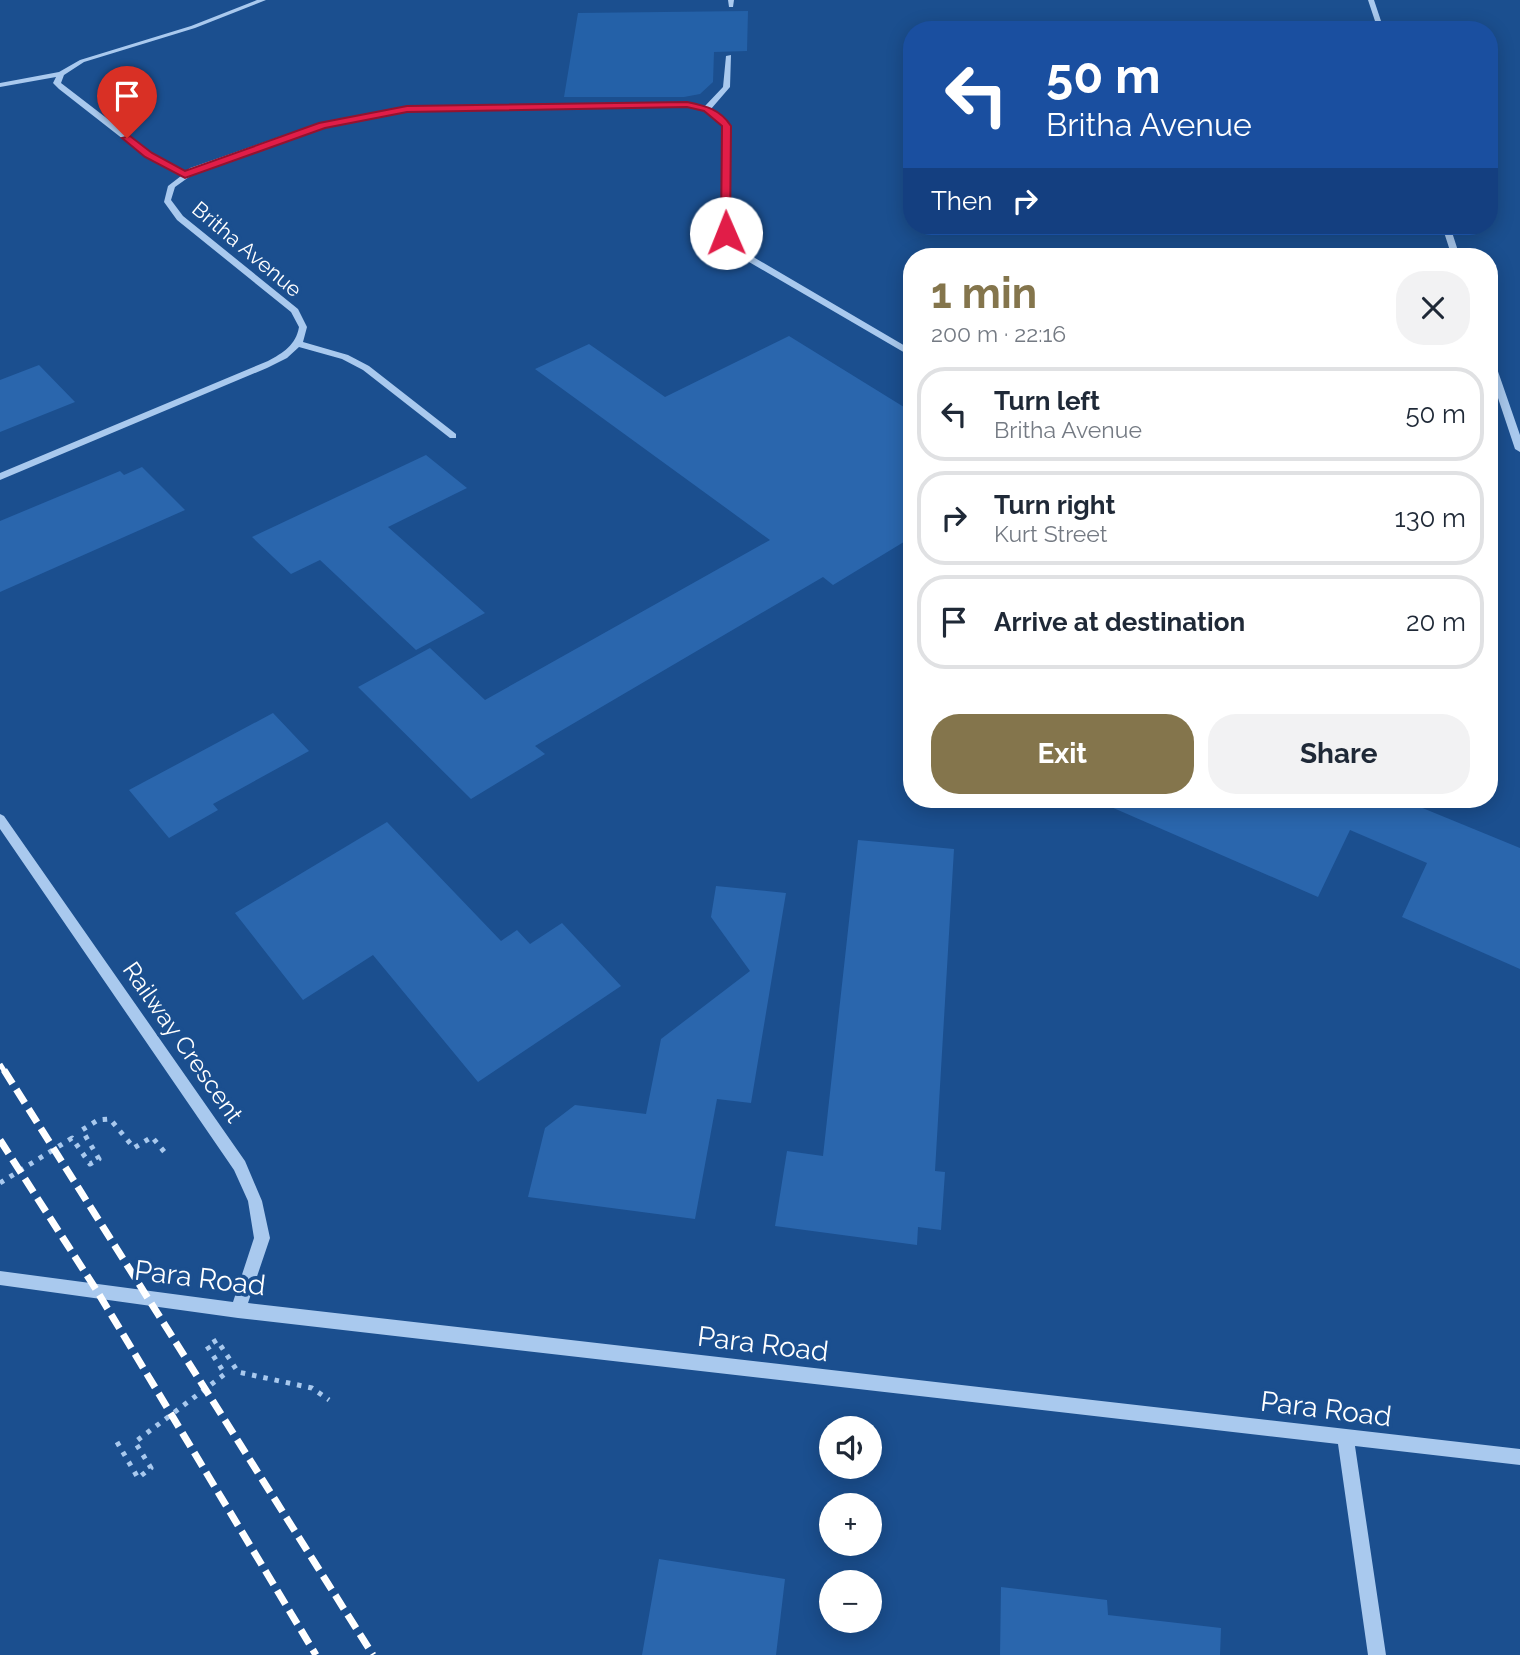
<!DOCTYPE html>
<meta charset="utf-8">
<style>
:root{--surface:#fff;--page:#f2f2f3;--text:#1f2937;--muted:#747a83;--line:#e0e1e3;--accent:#84754c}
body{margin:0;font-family:Raleway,sans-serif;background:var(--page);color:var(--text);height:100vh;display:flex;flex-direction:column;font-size:26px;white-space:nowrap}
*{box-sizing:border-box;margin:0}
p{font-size:23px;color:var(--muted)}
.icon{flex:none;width:38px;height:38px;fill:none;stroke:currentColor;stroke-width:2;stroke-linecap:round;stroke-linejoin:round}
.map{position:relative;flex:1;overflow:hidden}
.sheet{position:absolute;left:903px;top:248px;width:595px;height:560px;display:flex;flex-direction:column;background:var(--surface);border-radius:28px;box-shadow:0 4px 18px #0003}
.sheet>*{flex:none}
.top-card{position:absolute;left:903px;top:21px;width:595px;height:214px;border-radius:28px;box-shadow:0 4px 18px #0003;background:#1a4fa0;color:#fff;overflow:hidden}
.controls{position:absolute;left:819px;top:1416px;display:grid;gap:14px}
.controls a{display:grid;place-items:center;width:63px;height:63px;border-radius:50%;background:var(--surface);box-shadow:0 4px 18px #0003;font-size:35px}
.pin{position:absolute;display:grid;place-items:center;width:60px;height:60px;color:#fff;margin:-72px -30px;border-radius:50% 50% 50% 0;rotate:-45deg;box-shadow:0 0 7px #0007}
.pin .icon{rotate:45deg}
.me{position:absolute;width:77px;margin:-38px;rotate:359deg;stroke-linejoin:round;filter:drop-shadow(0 0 5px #0008)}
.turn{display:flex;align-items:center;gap:24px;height:147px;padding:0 28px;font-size:32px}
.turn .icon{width:91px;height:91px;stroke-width:2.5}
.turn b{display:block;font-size:49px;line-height:60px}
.then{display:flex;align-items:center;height:66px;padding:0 28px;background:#0003;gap:14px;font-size:26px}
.round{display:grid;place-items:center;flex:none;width:74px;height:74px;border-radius:28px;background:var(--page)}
.overview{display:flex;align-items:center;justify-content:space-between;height:119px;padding:0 28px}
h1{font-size:42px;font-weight:700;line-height:52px;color:var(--accent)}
.button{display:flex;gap:14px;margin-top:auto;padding:14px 28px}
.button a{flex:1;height:80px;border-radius:28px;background:var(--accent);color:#fff;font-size:28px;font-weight:700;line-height:80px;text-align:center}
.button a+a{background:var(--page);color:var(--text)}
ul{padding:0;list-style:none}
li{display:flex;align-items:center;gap:21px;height:94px;margin:0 14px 10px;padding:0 14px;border:4px solid var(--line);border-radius:28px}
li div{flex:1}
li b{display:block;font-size:26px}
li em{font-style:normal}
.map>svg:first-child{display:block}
.green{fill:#2461a8}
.building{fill:#2a66ad}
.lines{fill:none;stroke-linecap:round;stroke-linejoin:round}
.path{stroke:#a9c9ee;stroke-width:5;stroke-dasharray:4.5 7;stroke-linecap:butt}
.minor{fill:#a9c9ee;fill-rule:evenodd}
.rail-far1{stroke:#fff;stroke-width:5;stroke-dasharray:12 5;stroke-linecap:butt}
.rail{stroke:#fff;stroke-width:7;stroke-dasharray:16 7;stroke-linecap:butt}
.route{fill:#e11d48;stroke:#92132f;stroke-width:2}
.labels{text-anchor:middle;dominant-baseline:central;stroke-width:7;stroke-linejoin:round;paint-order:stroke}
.far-street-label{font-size:21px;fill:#fff;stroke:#1b4f8f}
.street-label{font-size:24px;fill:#fff;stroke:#1b4f8f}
.near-street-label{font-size:28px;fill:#fff;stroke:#1b4f8f}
</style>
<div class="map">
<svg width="1520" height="1655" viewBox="0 0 1520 1655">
<rect width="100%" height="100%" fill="#1b4f8f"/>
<path class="green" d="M748,11L747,51L714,52L713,82L700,94L684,97H564L578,13Z"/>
<path class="building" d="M789,336L912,412V537L833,585L823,577L535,746L545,754L471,799L358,687L430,648L485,700L770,540L535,369L589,344L665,397Z
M39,365L75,402L0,432V380Z
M426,455L467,488L388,527L485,613L416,650L320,560L291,574L252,537Z
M142,467L185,510L0,592V521L120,471L124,475Z
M273,713L309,751L213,804L218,810L169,838L129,790Z
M1095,800H1403L1520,848V969L1402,917L1427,863L1350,830L1318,897Z
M387,822L501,941L517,930L530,944L562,923L621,986L478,1082L373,955L303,1000L235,913Z
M858,840L954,849L935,1171L945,1172L941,1230L918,1227L917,1245L775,1226L787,1151L823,1156Z
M716,886L786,893L751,1103L717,1099L695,1219L528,1197L545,1128L575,1105L646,1114L661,1039L750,971L711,917Z
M659,1559L785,1579L776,1655H642Z
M1001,1587L1107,1600L1108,1615L1221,1628L1220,1655H1000Z"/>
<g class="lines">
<path class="path" d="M0,1183L72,1138L90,1164L99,1159L82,1130L98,1120L110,1119L134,1148L152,1137L167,1155
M117,1442L138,1478L151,1468L135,1442L225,1374L207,1346L217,1340L238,1372L312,1388L329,1400"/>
<path class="minor" d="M257,0H266L195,28L84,62L64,75L61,83L152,153L185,172L190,168L319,123L417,106L674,102L705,106L723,87L726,56L731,55L730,87L711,109L719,113L731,126L730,226L733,237L755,258L912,350V357L749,262L726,240L722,226L723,126C711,110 693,107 674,106L417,110L324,127L196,172L175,187L171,200L183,216L298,309L307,327L303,342L348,355L369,366L456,434V438H450L363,370L342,359L299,347L287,358L267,368L0,480V473L268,361C283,353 296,345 299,327L291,312L177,220L164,202L168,186L181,176L146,157L59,89L53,83L56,77L0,87V83L59,72L80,60L191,26Z
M728,0H734L733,7H729Z
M1368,0H1374L1384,30H1378Z
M1442,226H1450L1460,257H1452Z
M1489,354L1493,357L1520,435V452L1515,449L1489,371Z
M0,814L4,816L245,1161L262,1201L270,1238L248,1303L1520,1449V1465L1355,1446L1386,1655H1368L1338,1444L238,1318L0,1285V1271L233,1302L254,1238L248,1201L234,1170L0,829Z"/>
<path class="rail-far1" d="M0,1064L5,1072"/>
<path class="rail" d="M4,1070L373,1655
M0,1140L97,1291L316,1655"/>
</g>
<path class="route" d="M687,102C706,106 720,109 731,126L730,236L721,233L722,126L704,111L687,107L407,112L325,128L185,178L145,157L122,138L130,136L152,153L185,171L319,123L407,106Z"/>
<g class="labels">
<g class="far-street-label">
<text transform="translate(247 249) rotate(40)">Britha Avenue</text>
</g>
<g class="street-label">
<text transform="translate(183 1042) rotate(55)">Railway Crescent</text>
</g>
<g class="near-street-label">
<text transform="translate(200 1278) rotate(7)">Para Road</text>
<text transform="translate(763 1344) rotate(7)">Para Road</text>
<text transform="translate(1326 1409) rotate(7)">Para Road</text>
</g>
</g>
</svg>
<div class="controls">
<a><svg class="icon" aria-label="sound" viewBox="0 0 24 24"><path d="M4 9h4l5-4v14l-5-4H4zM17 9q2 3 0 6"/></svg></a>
<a>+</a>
<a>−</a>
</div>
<div class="pin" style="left:127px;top:138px;background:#d93025"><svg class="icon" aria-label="arrive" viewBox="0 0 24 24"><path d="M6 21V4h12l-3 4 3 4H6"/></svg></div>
<svg class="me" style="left:726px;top:233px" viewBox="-20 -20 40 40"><circle r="19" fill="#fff"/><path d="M0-13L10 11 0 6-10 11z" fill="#e11d48"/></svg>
<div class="top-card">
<div class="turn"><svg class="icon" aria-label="left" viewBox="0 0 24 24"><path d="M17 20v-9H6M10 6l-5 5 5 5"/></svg><div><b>50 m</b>Britha Avenue</div></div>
<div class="then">Then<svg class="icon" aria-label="right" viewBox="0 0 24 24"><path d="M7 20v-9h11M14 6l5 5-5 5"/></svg></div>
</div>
<section class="sheet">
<div class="overview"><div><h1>1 min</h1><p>200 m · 22:16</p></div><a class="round"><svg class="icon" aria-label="close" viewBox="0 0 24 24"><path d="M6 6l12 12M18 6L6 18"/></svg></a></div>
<ul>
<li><svg class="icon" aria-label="left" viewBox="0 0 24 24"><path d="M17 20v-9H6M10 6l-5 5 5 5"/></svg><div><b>Turn left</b><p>Britha Avenue</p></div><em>50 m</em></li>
<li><svg class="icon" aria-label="right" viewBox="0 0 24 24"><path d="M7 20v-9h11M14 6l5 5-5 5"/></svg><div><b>Turn right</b><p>Kurt Street</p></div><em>130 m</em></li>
<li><svg class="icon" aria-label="arrive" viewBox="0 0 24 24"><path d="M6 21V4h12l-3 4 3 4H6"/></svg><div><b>Arrive at destination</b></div><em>20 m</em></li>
</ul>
<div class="button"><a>Exit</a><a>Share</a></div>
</section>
</div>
